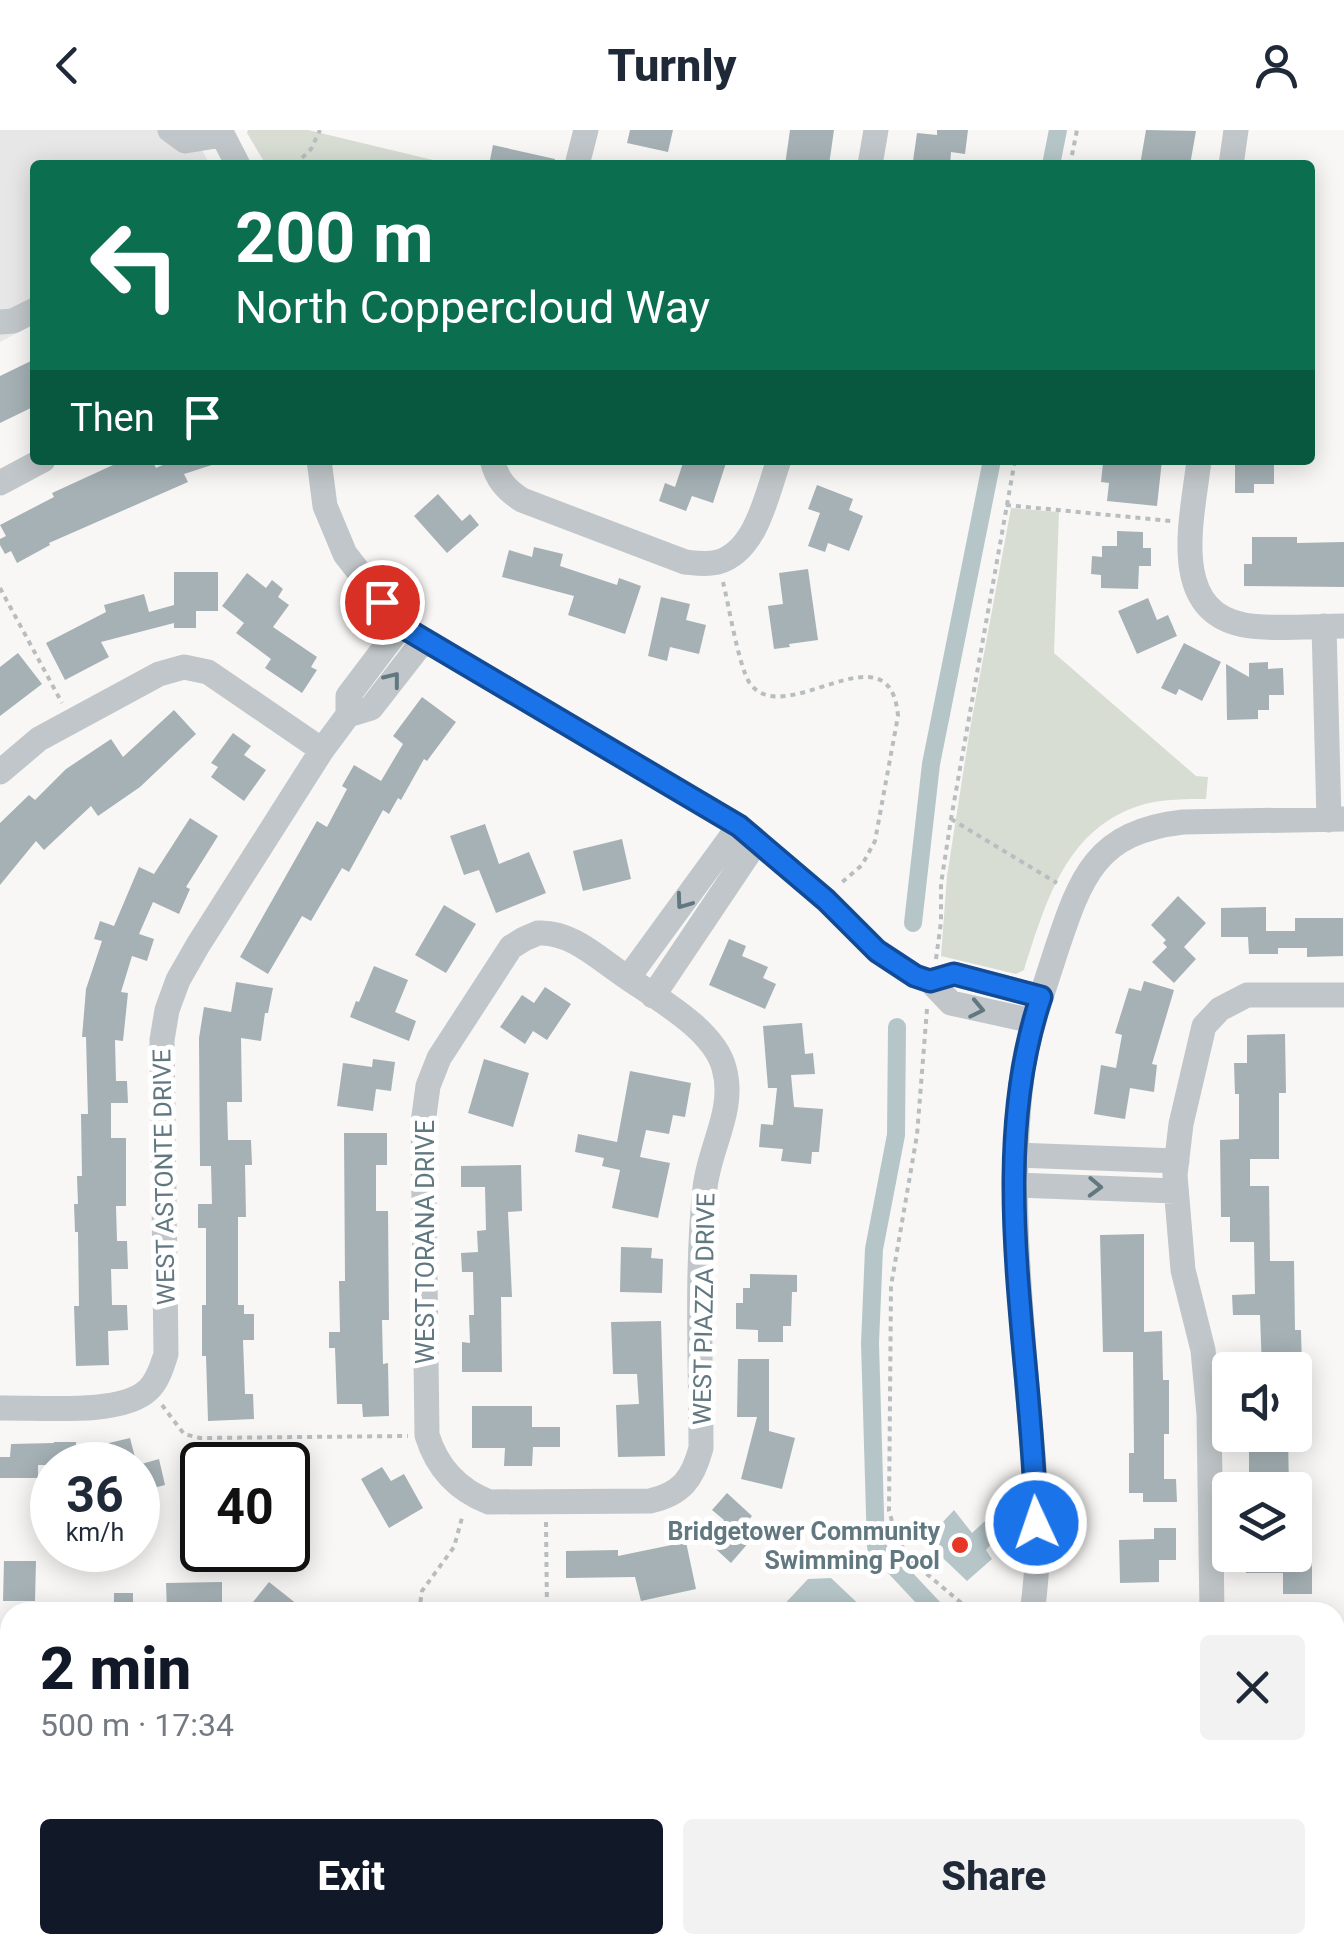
<!DOCTYPE html>
<meta charset="utf-8">
<style>
:root{--surface:#fff;--page:#f2f2f3;--text:#1f2937;--muted:#747a83;--accent:#111827}
body{margin:0;font-family:Roboto,sans-serif;background:var(--page);color:var(--text);height:100vh;display:flex;flex-direction:column;font-size:38px;white-space:nowrap}
*{box-sizing:border-box;margin:0}
p{font-size:32px;color:var(--muted)}
.icon{flex:none;width:55px;height:55px;fill:none;stroke:currentColor;stroke-width:2;stroke-linecap:round;stroke-linejoin:round}
.map{position:relative;flex:1;overflow:hidden}
.drawer{position:absolute;left:0px;top:1472px;width:1345px;height:352px;display:flex;flex-direction:column;background:var(--surface);border-radius:30px 30px 0 0;box-shadow:0 5px 25px #0003}
.drawer>*{flex:none}
.top-card{position:absolute;left:30px;top:30px;width:1285px;height:305px;border-radius:10px;box-shadow:0 5px 25px #0003;background:#0b6e4f;color:#fff;overflow:hidden}
.buttons{position:absolute;left:1212px;top:1222px;display:grid;gap:20px}
.buttons a{display:grid;place-items:center;width:100px;height:100px;border-radius:10px;background:var(--surface);box-shadow:0 5px 25px #0003;font-size:50px}
.speed{position:absolute;left:30px;top:1312px;display:flex;gap:20px;font-size:50px;font-weight:700;text-align:center}
.speed>*{display:grid;place-content:center;width:130px;height:130px;border-radius:50%;background:var(--surface);box-shadow:0 5px 25px #0003;line-height:1}
.speed small{font-size:25px;font-weight:400}
.speed .limit{border:5px solid #111;border-radius:15px;background:#fff;color:#111}
.pin{position:absolute;display:grid;place-items:center;width:85px;height:85px;color:#fff;margin:-42px;border:5px solid #fff;border-radius:50%;box-shadow:0 2px 10px #0007}
.me{position:absolute;width:110px;margin:-55px;rotate:357deg;stroke-linejoin:round;filter:drop-shadow(0 0 8px #0008)}
.turn{display:flex;align-items:center;gap:35px;height:210px;padding:0 40px;font-size:45px}
.turn .icon{width:130px;height:130px;stroke-width:2.5}
.turn b{display:block;font-size:70px;line-height:85px}
.then{display:flex;align-items:center;height:95px;padding:0 40px;background:#0003;gap:20px;font-size:38px}
.round{display:grid;place-items:center;flex:none;width:105px;height:105px;border-radius:10px;background:var(--page)}
.overview{display:flex;align-items:center;justify-content:space-between;height:170px;padding:0 40px}
h1{font-size:60px;font-weight:800;line-height:75px;color:var(--accent)}
.button{display:flex;gap:20px;margin-top:auto;padding:20px 40px}
.button a{flex:1;height:115px;border-radius:10px;background:var(--accent);color:#fff;font-size:40px;font-weight:800;line-height:115px;text-align:center}
.button a+a{background:var(--page);color:var(--text)}
header{display:flex;justify-content:space-between;align-items:center;height:130px;padding:0 40px;background:var(--surface);font-size:45px;font-weight:800}
.map>svg:first-child{display:block}
.built{fill:#e6e7e6}
.green{fill:#d8ddd4}
.water{fill:#b6c6c8}
.lines{fill:none;stroke-linecap:round;stroke-linejoin:round}
.canal{stroke:#b6c6c8;stroke-width:18}
.building{fill:#a5b1b5}
.path{stroke:#b8bdbf;stroke-width:4;stroke-dasharray:5 5;stroke-linecap:butt}
.minor{stroke:#c0c6c9;stroke-width:25}
.oneway{stroke:#627881}
.route-casing{stroke:#114b97;stroke-width:25}
.route{stroke:#1a73e8;stroke-width:18}
.poi-dot{fill:#e73726;stroke:#fff;stroke-width:4}
.labels{text-anchor:middle;dominant-baseline:central;stroke-width:10;stroke-linejoin:round;paint-order:stroke}
.street-label{font-size:25px;fill:#627881;stroke:#fff}
.poi-label{font-size:25px;font-weight:bold;fill:#627881;stroke:#fff;text-anchor:end}
</style>
<header><svg class="icon" aria-label="back" viewBox="0 0 24 24"><path d="M15 5l-7 7 7 7"/></svg>Turnly<svg class="icon" aria-label="person" viewBox="0 0 24 24"><circle cx="12" cy="8" r="4"/><path d="M4 21q1-7 8-7t8 7"/></svg></header>
<div class="map">
<svg width="1344" height="1824" viewBox="0 0 1344 1824">
<rect width="100%" height="100%" fill="#f8f7f5"/>
<path class="built" d="M0,0H191L210,35H35V193L0,212Z"/>
<path class="green" d="M248,0H308L433,30L431,35H266L247,3Z
M1011,378L1059,382L1054,523L1196,646L1208,647L1206,669C1186,669 1165,669 1145,674C1066,696 1046,772 1024,840L1016,844L941,826L947,746L970,599Z"/>
<path class="water" d="M954,1380L972,1403L985,1391L1000,1404L986,1420L992,1429L967,1451L925,1411Z
M831,1448L867,1482H777L808,1449Z"/>
<g class="lines">
<path class="canal" d="M1051,35L1058,0
M913,793L931,634L992,330
M897,897L896,1005L874,1119L870,1213L876,1417L937,1482
M784,1824L786,1819"/>
</g>
<path class="building" d="M630,0H673L668,22L627,13Z
M790,0H834L829,35H785Z
M937,0H968L965,24L951,22L950,35L913,31L917,3L937,5Z
M1146,0L1196,1L1190,35H1140Z
M493,15L555,29L554,35H489Z
M35,229V276L0,293V246Z
M124,330H152L156,338L174,330H218V333L184,344L188,352L49,413L50,415L17,433L11,421L5,424L0,415V409L6,406L0,395L54,367L52,363Z
M684,330H727L713,373L692,366L686,381L659,371L665,353L675,357Z
M1111,330H1162L1157,376L1107,371L1109,353L1101,352L1103,333L1110,334Z
M1235,330H1274V354H1254V363H1235Z
M817,355L853,369L849,380L863,386L849,421L828,413L825,422L808,416L820,383L808,379Z
M438,364L462,391L470,384L479,395L447,423L414,386Z
M1117,401L1143,402V418H1151V436H1139L1138,459L1101,458V445L1091,444L1092,426L1102,427V416H1117Z
M1252,407H1297V413L1344,412V457L1244,456V434H1252Z
M534,417L563,424L560,436L617,455L619,448L641,456L625,504L568,485L574,466L502,447L509,420L532,427Z
M808,439L818,510L789,514L790,517L774,519L768,476L783,474L779,443Z
M174,442H218V481H196V498H174V493L101,512L109,527L65,550L46,513L106,482L104,475L144,464L149,482L174,475Z
M247,443L266,458L272,450L283,459L278,467L289,475L273,497L317,527L311,537L317,540L302,563L265,538L271,529L236,503L244,493L222,476Z
M661,467L690,474L686,490L706,495L699,524L670,517L667,531L648,526Z
M1148,468L1157,490L1168,485L1177,506L1137,524L1118,481Z
M1184,513L1221,532L1202,571L1179,559L1176,565L1161,558Z
M18,523L42,554L0,586V537Z
M1268,532V539L1283,538L1284,565H1269V580H1258V589L1227,590L1226,534L1249,547V533Z
M422,567L456,592L427,631L424,629L401,670L398,668L389,684L383,680L349,742L342,738L311,791L302,786L268,844L240,827L317,691L327,697L347,659L342,656L354,635L381,651L403,614L393,606Z
M174,580L196,604L140,657L98,686L91,676L44,720L36,711L0,755V693L29,665L35,670L66,639L111,609L123,627Z
M233,603L251,616L244,625L266,640L244,671L211,647L218,637L211,633Z
M190,688L218,706L186,757L190,759L179,784L153,772L139,804L154,809L147,831L132,826L121,862L128,863L123,911L115,910L116,951H127L128,973H111V1008H126V1076H116L117,1111H127L128,1139H111L112,1175H127L128,1200L108,1201L109,1235L76,1236L74,1176H79L78,1102H75L74,1074H78L77,1046H82L81,984H88L86,907H82L86,859L102,811L94,809L100,791L114,796L139,737L154,744Z
M485,694L499,734L529,722L546,763L496,783L479,740L464,745L450,706Z
M622,709L631,749L583,761L573,721Z
M1178,766L1206,793L1184,817L1196,829L1174,853L1152,832L1167,817L1163,813L1166,810L1151,795Z
M444,775L476,794L446,843L415,825Z
M1266,777V801H1295V788H1343V826L1307,827V818H1278V824H1249L1248,807H1221V778Z
M729,809L746,816L742,826L768,837L763,848L776,854L765,879L709,855Z
M374,836L408,850L395,882L416,891L409,911L350,887L356,871L359,872Z
M1144,851L1174,860L1152,934L1157,935L1154,962L1130,958L1125,989L1094,984L1101,935L1116,938L1122,905L1115,903L1129,858L1141,861Z
M236,852L273,858L268,883H265L261,911L241,908L242,972H227L228,1010H251L252,1035H245L246,1087H238V1175H244V1184H254V1210H243L245,1264H253L254,1289L208,1291L206,1226H202V1175H206V1098H198V1074H212L211,1036H200L199,908L204,877L231,882Z
M545,857L571,874L547,910L533,901L525,914L500,897L522,865L534,873Z
M802,893L805,924L813,923L815,944L791,945L794,977L823,979L819,1022H812L811,1034L781,1031L783,1019L759,1017L761,994L773,995L777,958H768L763,896Z
M1285,904L1286,963H1279V1029H1250V1056H1269L1270,1131H1294L1295,1200H1301L1302,1240H1262L1260,1185H1233L1232,1165L1255,1164L1254,1112H1230V1087H1221L1220,1010L1239,1009V964H1235L1234,933H1247V905Z
M373,929L395,932L391,961L376,959L373,981L337,976L343,933L372,937Z
M484,929L529,943L513,997L468,983Z
M630,941L691,953L685,987L673,985L669,1004L646,1000L640,1027L670,1033L658,1088L612,1078L620,1040L602,1036L604,1028L575,1022L578,1004L617,1012Z
M344,1003H387V1035H376V1081H388L389,1190H382L383,1234L388,1233L389,1286L363,1287L362,1274H337L335,1218H329V1202H340L339,1151H345Z
M521,1035L522,1081L508,1082L512,1167H501L502,1242H462V1212L470,1213L469,1185H474L473,1142H462L461,1123L478,1122L477,1101L486,1100L485,1057H461V1036Z
M1144,1104V1202L1162,1201L1163,1250H1169V1304H1164V1349H1176L1177,1372H1143V1363H1129V1323H1134L1133,1222H1103L1100,1105Z
M621,1117L652,1118L651,1128L663,1129L662,1163L620,1162Z
M750,1144L797,1145V1162H792L791,1196H783V1212H758V1200L736,1199V1173H743V1158H750Z
M661,1191L665,1326L618,1327L616,1275L639,1274L637,1244H613L611,1192Z
M738,1229H769V1301L795,1308L782,1359L741,1349L757,1287H737Z
M472,1276H532V1297H560V1317H533L532,1336H504L505,1318H472Z
M1262,1305H1288L1289,1360H1249V1315L1262,1314Z
M130,1308L137,1335H114L109,1313Z
M54,1312H76V1335H38V1348H0V1327H10L11,1314L54,1313Z
M159,1329L165,1355L138,1362V1335Z
M382,1337L391,1351L404,1344L423,1378L389,1398L361,1349Z
M727,1363L752,1386L746,1393L757,1403L731,1433L706,1410L724,1390L712,1380Z
M1154,1398H1176V1430H1159V1452L1120,1453L1119,1410L1154,1409Z
M686,1412L696,1459L641,1471L635,1447L566,1448V1421L618,1420V1426Z
M1246,1425H1293V1428L1312,1427V1464H1283V1443H1246Z
M4,1431H36L35,1471H3Z
M222,1452V1482H167L166,1453Z
M269,1452L307,1482H245Z
M114,1463H133V1482H114Z"/>
<g class="lines">
<path class="path" d="M295,35L311,19L320,0
M1070,35L1077,0
M1006,375L1171,391
M723,452C729,476 738,533 749,552C783,604 890,492 898,586L875,711L862,735L839,755
M0,458L62,573
M951,689L1057,753
M936,829L941,792V754L951,689L1015,330
M927,879L917,1005L891,1156L889,1381L896,1405L909,1429L972,1482
M162,1275L184,1304L200,1308L408,1306
M546,1392L547,1482
M1053,1476L1194,1477
M419,1482L422,1461L454,1417L463,1384
M1337,1792L1340,1541
M798,1824L803,1815"/>
<path class="minor" d="M170,0L185,11L222,5
M220,0L238,35
M577,35L586,0
M870,35L876,0
M1231,35L1236,0
M0,192L13,191L35,180
M319,330L325,376L345,424L401,496L739,696L826,770L877,821L915,846L930,851L951,873L1033,891
M492,330C497,349 505,359 522,370L685,432C696,433 707,435 718,432C757,421 767,363 779,330
M1199,330C1193,386 1167,480 1244,495C1270,500 1315,496 1344,496
M0,353L43,330
M401,496L348,566V585L371,578L424,510
M1324,496L1329,690
M0,642L39,609L159,544L184,537L208,542L322,620
M538,803C571,801 598,828 625,846C656,868 714,899 724,938C736,980 709,1017 705,1058C696,1144 701,1231 701,1318C693,1348 682,1364 650,1371L489,1372C458,1360 437,1338 427,1305L423,993L428,956L439,928L511,817L524,809Z
M628,848L739,696
M930,851L954,844L1041,867
M653,866L757,711
M1015,1025L1177,1031
M1015,1055L1176,1061
M0,1278C38,1277 121,1286 148,1260C158,1251 162,1236 166,1224L162,910L167,880L178,850L198,815L322,620L348,585
M1032,1482C1044,1408 1033,1330 1027,1256C1018,1152 1009,1049 1022,945C1028,903 1043,862 1056,821C1081,746 1096,702 1183,692L1344,689
M1212,1482L1209,1284L1203,1220L1183,1140L1175,1045L1181,994L1204,896L1220,879L1247,865H1344
M1335,1522H1344
M0,1634H10
M1335,1811L1344,1817
M353,1824L360,1815
M622,1824L628,1815
M844,1824L847,1815
M1054,1824L1056,1815"/>
</g>
<defs><path id="oneway-chevron" d="M-2-3.5L2.5 0L-2 3.5" fill="none" stroke-width="1.6" stroke-linecap="round" stroke-linejoin="round" transform="scale(2.5)"/></defs>
<g class="oneway">
<use href="#oneway-chevron" transform="translate(393 549) rotate(-52)"/>
<use href="#oneway-chevron" transform="translate(683 772) rotate(126)"/>
<use href="#oneway-chevron" transform="translate(977 879) rotate(12)"/>
<use href="#oneway-chevron" transform="translate(1095 1057) rotate(2)"/>
</g>
<g class="lines">
<defs>
<path id="route" d="M382,472L401,496L739,696L826,770L877,821L915,846L930,851L954,844L1041,867C985,1033 1033,1222 1036,1393"/>
</defs>
<use href="#route" class="route-casing"/>
<use href="#route" class="route"/>
</g>
<circle class="poi-dot" cx="960" cy="1415" r="10"/>
<g class="labels">
<g class="street-label">
<text transform="translate(164 1047) rotate(-91)">WEST ASTONTE DRIVE</text>
<text transform="translate(425 1112) rotate(-90)">WEST TORANA DRIVE</text>
<text transform="translate(704 1179) rotate(-89)">WEST PIAZZA DRIVE</text>
</g>
<g class="poi-label">
<text x="940" y="1401">Bridgetower Community<tspan x="940" dy="29">Swimming Pool</tspan></text>
</g>
</g>
</svg>
<div class="buttons">
<a><svg class="icon" aria-label="sound" viewBox="0 0 24 24"><path d="M4 9h4l5-4v14l-5-4H4zM17 9q2 3 0 6"/></svg></a>
<a><svg class="icon" aria-label="layers" viewBox="0 0 24 24"><path d="M12 4l9 5-9 5-9-5zM3 14l9 5 9-5"/></svg></a>
</div>
<div class="speed"><div>36<small>km/h</small></div><div class="limit">40</div></div>
<div class="pin" style="left:382px;top:472px;background:#d93025"><svg class="icon" aria-label="arrive" viewBox="0 0 24 24"><path d="M6 21V4h12l-3 4 3 4H6"/></svg></div>
<svg class="me" style="left:1036px;top:1393px" viewBox="-20 -20 40 40"><circle r="17" fill="#1a73e8" stroke="#fff" stroke-width="3"/><path d="M0-11L8 9 0 5-8 9z" fill="#fff"/></svg>
<div class="top-card">
<div class="turn"><svg class="icon" aria-label="left" viewBox="0 0 24 24"><path d="M17 20v-9H6M10 6l-5 5 5 5"/></svg><div><b>200 m</b>North Coppercloud Way</div></div>
<div class="then">Then<svg class="icon" aria-label="arrive" viewBox="0 0 24 24"><path d="M6 21V4h12l-3 4 3 4H6"/></svg></div>
</div>
<section class="drawer">
<div class="overview"><div><h1>2 min</h1><p>500 m · 17:34</p></div><a class="round"><svg class="icon" aria-label="close" viewBox="0 0 24 24"><path d="M6 6l12 12M18 6L6 18"/></svg></a></div>
<div class="button"><a>Exit</a><a>Share</a></div>
</section>
</div>
